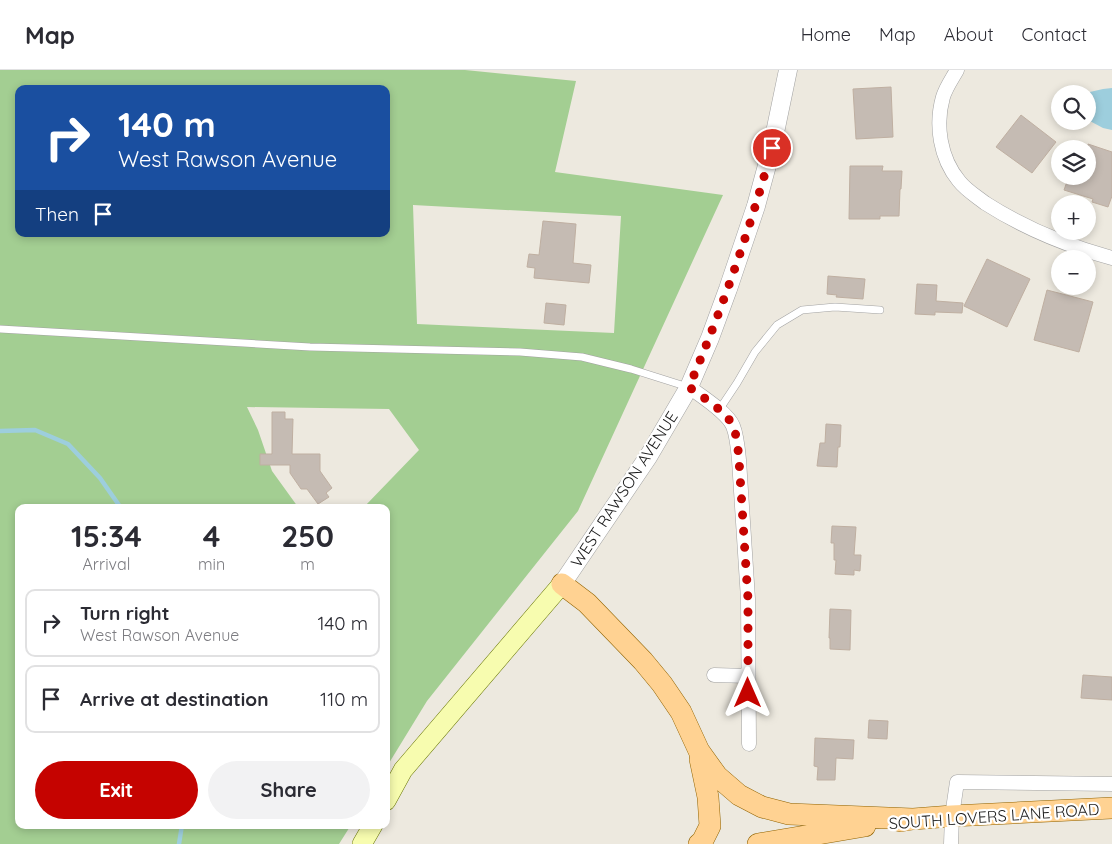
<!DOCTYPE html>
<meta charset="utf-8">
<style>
:root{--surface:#fff;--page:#f2f2f3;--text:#2b2b33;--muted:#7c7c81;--line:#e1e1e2;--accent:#c50300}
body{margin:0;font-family:Quicksand,sans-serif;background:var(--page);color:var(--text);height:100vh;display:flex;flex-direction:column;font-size:19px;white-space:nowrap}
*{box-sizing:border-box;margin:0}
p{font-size:16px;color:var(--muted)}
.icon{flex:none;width:28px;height:28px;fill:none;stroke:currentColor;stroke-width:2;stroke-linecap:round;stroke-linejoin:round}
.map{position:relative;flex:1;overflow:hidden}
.sheet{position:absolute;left:15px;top:434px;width:375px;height:325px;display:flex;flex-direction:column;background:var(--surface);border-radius:10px;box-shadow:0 2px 8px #0003}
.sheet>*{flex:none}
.top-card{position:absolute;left:15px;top:15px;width:375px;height:152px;border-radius:10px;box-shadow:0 2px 8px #0003;background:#1a4fa0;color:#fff;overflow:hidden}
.buttons{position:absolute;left:1051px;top:15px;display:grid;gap:10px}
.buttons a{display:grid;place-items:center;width:45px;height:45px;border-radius:50%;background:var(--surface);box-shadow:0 2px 8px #0003;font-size:25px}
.pin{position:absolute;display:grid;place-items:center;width:42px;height:42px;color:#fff;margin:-21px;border:2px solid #fff;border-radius:50%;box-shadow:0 1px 5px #0007}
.me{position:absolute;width:55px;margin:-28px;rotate:0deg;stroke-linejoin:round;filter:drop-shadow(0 0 4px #0008)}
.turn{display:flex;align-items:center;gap:18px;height:105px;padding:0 20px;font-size:22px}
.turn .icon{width:65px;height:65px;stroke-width:2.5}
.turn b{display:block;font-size:35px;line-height:42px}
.then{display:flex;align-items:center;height:48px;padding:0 20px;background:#0003;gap:10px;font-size:19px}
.eta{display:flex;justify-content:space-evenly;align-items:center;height:85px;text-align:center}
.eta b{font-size:30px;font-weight:700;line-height:35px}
.action{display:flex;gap:10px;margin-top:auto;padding:10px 20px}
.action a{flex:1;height:58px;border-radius:30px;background:var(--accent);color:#fff;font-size:20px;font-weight:700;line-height:58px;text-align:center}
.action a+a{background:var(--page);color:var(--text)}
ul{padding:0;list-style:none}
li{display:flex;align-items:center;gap:15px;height:68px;margin:0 10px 8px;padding:0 10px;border:2px solid var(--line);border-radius:10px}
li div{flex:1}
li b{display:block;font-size:19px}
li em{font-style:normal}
header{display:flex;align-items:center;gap:30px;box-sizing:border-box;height:70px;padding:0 25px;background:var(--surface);border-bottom:1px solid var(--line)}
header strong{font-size:24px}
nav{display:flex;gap:28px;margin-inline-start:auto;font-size:18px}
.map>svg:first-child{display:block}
.forest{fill:#a3ce92;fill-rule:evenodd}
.water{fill:#9dcedd}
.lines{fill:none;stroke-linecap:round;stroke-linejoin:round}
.stream{stroke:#9dcedd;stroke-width:4.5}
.building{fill:#c5bbb3;stroke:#bfafa1}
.service-casing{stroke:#a2a2a2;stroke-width:8}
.minor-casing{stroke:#a2a2a2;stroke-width:15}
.tertiary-casing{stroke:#a2a2a2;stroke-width:19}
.secondary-casing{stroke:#657301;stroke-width:20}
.primary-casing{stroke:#916300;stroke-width:22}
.service{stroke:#fff;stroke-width:7}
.minor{stroke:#fff;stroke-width:14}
.tertiary{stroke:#fff;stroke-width:18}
.secondary{stroke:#f7fcaf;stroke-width:19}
.primary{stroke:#ffd292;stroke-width:21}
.route{stroke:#c50300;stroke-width:9;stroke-dasharray:0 16.2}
.labels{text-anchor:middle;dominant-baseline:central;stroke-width:4.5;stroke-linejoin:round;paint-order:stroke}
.street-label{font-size:16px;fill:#1b1b1b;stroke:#fff}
</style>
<header>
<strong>Map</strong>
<nav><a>Home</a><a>Map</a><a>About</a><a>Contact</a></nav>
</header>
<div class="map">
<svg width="1112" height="774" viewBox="0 0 1112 774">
<rect width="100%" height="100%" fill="#ede9df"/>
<path class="forest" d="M0,0H465L576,11L555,102L723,125L578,441L427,631L386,698V438L364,437L419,380L389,339L247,337L258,360L272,401L298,437L19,438V755H351L339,774H0ZM19,19H386V164H19ZM413,135L621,146L614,263L417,254Z"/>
<path class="water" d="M1112,18V60L1103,58L1088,50V24H1081L1103,19Z"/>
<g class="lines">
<path class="stream" d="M0,361L35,360L68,374L100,408L121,438
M179,774L182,755"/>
</g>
<path class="building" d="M891,17L893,67L856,69L853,19Z
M1021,45L1056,72L1032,103L996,77Z
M1088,74L1112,82V126L1108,137L1092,132L1093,129L1064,120L1069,106H1088Z
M850,96H883L882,101H902L901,119H900L899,146H880V149H849Z
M543,151L576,154L573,193L591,195L589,213L534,208L535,198L527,197L529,184L539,185Z
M987,189L1030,209L1007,257L964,236Z
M828,206L865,209L863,229L836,227L837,225L827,224Z
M917,214L937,215L936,231L963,233L962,243L935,242V245L915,244Z
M1047,220L1093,232L1079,282L1034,270Z
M546,233L566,235L564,255L544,253Z
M272,342H285V349H293L292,384H320V401L332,418L326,423L329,427L318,434L307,419H301L290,403V395H260V384H272Z
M826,354L841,355L840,377H838L837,397L817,396L820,373H825Z
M832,456L856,457L854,485H861L860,501L854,500V505L835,504L836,490H834V473H831Z
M830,539L851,540L850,580L830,579V568H829Z
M1083,605L1112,607V630L1081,628Z
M869,650L888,651L887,669L868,668Z
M815,668L854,670L853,689L836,688L835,710H817L818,697L814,696Z"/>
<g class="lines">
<defs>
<path id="service" d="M0,259L310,277L520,282L582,287L631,299L688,317
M719,340L737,313L755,282L777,255L802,240L835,237L880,240"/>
<path id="minor" d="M957,0C952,9 946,17 943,27C935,55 940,88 959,111C966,120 976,126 985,133C1024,158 1068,176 1112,188
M689,317C701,326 727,342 733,356C737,366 738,379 739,390L748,529L749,674
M714,605L748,606
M951,774L952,746L957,712L1112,714"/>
<path id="tertiary" d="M562,514L648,387L689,317L710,268L728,219L756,136L772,77L788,0"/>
<path id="secondary" d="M386,731L403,700L562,514
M362,774L373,755"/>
<path id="primary" d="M562,514L587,533L643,591L662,614L681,642L699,681L717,706L739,725L762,737L789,744L913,749
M900,751L913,749L952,746L1112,738
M699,774L702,772L710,756L708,727L700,689
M758,774L865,756"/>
</defs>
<use href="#service" class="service-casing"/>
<use href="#minor" class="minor-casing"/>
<use href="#tertiary" class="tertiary-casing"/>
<use href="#secondary" class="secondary-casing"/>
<use href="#primary" class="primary-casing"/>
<use href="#service" class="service"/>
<use href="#minor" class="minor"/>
<use href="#tertiary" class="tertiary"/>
<use href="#secondary" class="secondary"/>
<use href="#primary" class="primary"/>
</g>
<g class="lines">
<path class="route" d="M748,623V529L739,390C738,379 737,366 733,356C727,342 701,326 689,317C722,239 750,160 772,78"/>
</g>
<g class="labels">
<g class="street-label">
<text transform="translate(624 419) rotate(-57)">WEST RAWSON AVENUE</text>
<text transform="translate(994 746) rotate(-4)">SOUTH LOVERS LANE ROAD</text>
</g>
</g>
</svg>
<div class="buttons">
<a><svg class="icon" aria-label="search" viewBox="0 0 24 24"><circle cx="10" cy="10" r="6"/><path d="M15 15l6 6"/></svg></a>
<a><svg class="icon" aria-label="layers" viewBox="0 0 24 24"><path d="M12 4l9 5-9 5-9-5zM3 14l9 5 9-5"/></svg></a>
<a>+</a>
<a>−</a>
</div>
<div class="pin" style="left:772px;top:78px;background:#d93025"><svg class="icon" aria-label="arrive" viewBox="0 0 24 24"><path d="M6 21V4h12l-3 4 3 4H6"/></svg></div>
<svg class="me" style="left:748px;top:623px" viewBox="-20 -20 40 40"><path d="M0-17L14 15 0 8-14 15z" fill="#c50300" stroke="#fff" stroke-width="4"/></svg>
<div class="top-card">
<div class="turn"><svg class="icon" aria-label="right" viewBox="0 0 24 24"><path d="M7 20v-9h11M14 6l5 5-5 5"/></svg><div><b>140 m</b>West Rawson Avenue</div></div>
<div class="then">Then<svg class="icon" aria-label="arrive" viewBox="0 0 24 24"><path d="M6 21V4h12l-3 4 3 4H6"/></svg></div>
</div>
<section class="sheet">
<div class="eta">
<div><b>15:34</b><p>Arrival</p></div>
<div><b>4</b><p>min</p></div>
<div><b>250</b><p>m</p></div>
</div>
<ul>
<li><svg class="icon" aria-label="right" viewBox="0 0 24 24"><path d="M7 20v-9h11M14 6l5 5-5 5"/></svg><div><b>Turn right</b><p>West Rawson Avenue</p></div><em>140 m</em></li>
<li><svg class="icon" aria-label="arrive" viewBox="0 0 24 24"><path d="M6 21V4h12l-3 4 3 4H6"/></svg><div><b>Arrive at destination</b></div><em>110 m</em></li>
</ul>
<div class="action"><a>Exit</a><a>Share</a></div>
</section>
</div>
